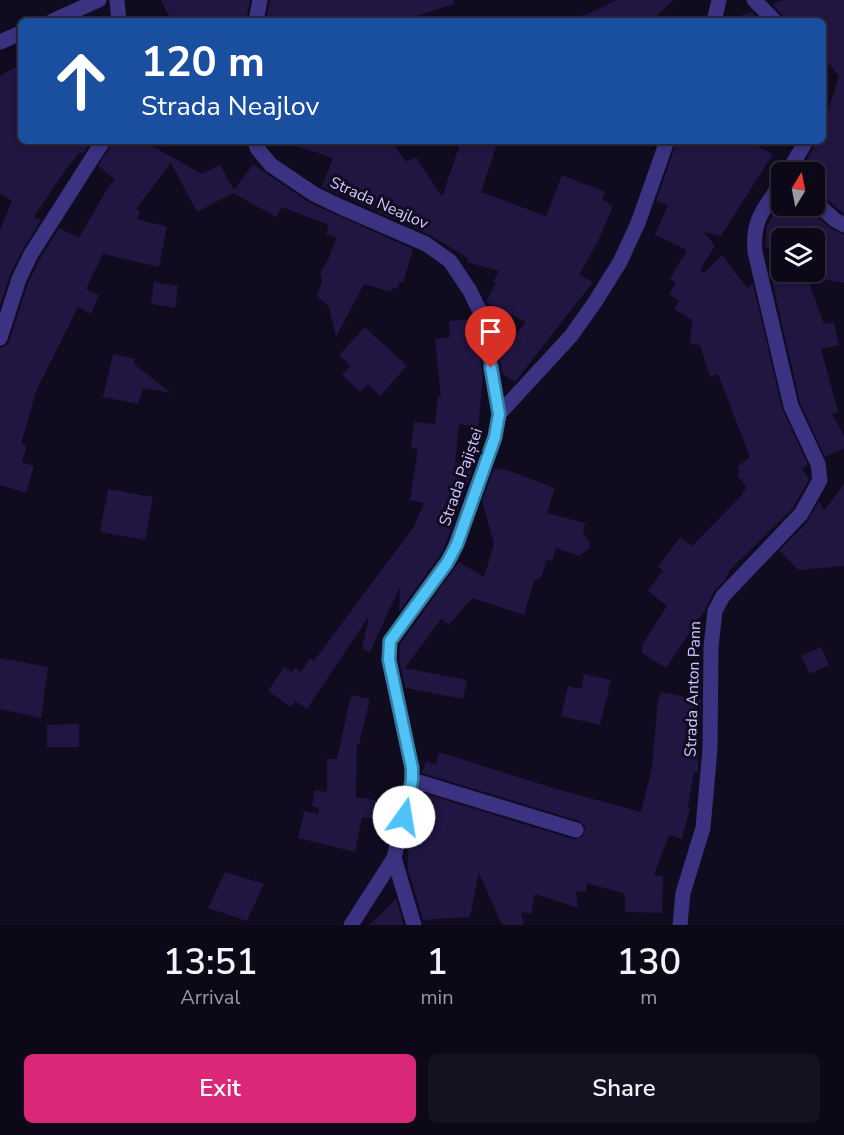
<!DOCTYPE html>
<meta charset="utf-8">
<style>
:root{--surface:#0c0817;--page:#151120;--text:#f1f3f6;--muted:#9a9aa1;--line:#2c2936;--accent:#db2777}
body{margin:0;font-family:"Nunito Sans",sans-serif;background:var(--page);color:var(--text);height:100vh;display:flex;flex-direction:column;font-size:22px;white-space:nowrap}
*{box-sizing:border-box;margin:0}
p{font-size:20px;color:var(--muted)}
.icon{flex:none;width:33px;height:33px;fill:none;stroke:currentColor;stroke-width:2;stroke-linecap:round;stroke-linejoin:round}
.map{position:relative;height:925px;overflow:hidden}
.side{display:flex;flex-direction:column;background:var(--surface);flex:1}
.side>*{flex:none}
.top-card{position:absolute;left:18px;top:18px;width:808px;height:126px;border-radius:9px;box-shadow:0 3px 9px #0003,0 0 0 2px var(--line);background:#1a4fa0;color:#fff;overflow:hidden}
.needle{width:39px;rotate:10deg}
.fabs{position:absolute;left:771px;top:162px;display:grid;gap:12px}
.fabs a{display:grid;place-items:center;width:54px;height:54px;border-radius:9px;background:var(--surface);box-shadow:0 3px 9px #0003,0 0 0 2px var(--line);font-size:30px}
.pin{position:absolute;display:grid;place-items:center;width:51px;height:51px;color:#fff;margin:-62px -26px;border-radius:50% 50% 50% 0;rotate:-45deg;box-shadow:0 0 6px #0007}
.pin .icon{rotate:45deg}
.me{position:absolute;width:66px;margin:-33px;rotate:13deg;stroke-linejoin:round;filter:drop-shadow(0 0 4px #0008)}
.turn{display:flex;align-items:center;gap:21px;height:126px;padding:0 24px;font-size:27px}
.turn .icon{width:78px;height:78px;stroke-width:2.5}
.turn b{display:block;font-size:42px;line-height:51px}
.eta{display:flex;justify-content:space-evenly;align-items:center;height:102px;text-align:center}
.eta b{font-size:36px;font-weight:600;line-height:42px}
.primary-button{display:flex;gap:12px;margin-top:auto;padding:12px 24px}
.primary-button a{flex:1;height:69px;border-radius:9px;background:var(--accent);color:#fff;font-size:24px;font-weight:600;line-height:69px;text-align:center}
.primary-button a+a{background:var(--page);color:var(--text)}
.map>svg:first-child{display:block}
.building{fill:#211541}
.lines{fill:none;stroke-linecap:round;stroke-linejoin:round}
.minor{stroke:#3b3281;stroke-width:15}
.route-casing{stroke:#337fa1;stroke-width:15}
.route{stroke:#4fc3f7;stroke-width:10}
.labels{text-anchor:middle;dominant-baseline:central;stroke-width:6;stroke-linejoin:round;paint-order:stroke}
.street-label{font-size:16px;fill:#d3c9ff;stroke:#100b1f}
</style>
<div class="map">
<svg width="844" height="925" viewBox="0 0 844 925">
<rect width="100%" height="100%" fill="#100b1f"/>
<path class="building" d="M161,0H250L246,21H171Z
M270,0H453L454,4L401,21H266Z
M617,0H674L651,21H572Z
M784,0H844V214L821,194L814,191V172H809L818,164L807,159L817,141H824V123L839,76L824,59V21H784L782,15L772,4Z
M752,12L761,21H733L732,18Z
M21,64V141H91L83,154L80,152L62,175L34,217L41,220L23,249L10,275L0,306V230L12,201L0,193V76Z
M113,141H143L202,174L220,165L234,190L253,164L310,203L413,249L403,283L399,282L397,289L392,288L391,292L364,284L336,337L329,307L317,296L322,281L320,273L328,260L336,238L326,234L329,225L282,207L276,217L233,193L197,212L171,163L136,209L140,211L137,219L167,227L159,267L103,254L86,289L99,295L91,314L78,307L36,391L21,444L27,446L22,462L34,466L26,493L0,485V348L6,346L9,342L28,283L40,259L59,228L79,238L108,187L115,179L98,166Z
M294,141H391L407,162L416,157L442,197L461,141H498L481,192L546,216L562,175L605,192L602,199L613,206L598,241L579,275L593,282L515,382L502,373L499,354L526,322L486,302L496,283L493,282L499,271L467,262L468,258L430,235L322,187L333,158L293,145Z
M677,141H757V146L773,154L721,236L704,232L715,246L700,270L704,273L722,255L747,288L753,284L782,408L808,465L802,468L809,480L793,508L729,571L725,580L714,591L705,610L666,668L642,653V645L667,606L648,591L663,570L658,567L680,537L692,546L743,494L741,493L747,488L737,475L740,472L737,467L750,457L718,374L710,377L700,345L690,344L692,320L674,309L679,301L669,294L676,283L670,279L687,250L655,235L668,205L656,201Z
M782,200V206H806L829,227L844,235V283L807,277L824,324L834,322L839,345L821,349L838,412L832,414L844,436V448L825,457L800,403L770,272L782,264V272H814V238H782V251L765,247L767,226Z
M154,282L178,286L175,308L151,304Z
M473,319L483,378L478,428L459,424L455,463L474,466L443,551L399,612L400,587L370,652L362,649L369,616L307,709L295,701L291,707L268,691L284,667L292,672L295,668L301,672L310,658L314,661L369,587L375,591L369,587L413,528L424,503L410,500L418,449L411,448L414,422L435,424L438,395L441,398L435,339L450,337L449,321Z
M365,327L407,366L380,396L368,384L360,392L342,375L351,366L339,355Z
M113,354L135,359L134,364L171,393L143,388L138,404L103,397Z
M501,468L555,488L547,513L585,523L583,532L590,543L589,549L579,556L556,548L552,561L547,560L541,578L534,581L524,615L472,598L449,625L441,619L405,668L467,680L463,699L405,688L399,659L400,644L459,562L484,577L494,544L482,500L494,469L500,470Z
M844,484V566L799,570L779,551L808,521L819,501L824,511Z
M108,489L153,497L145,540L100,532Z
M821,647L829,665L810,674L801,656Z
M0,658L48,667L41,718L0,709Z
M584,674L611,680L600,725L561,716L568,686L581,689Z
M661,692L701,700L700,726H697L698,772H694L688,808H690L682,839L669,835L654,875L663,876L662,913L625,912V894L587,883L586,892L576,891L578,908L535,894L531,914L521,912L524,925H502L479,873L470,917L423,920L408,870V842L419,792L573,839L582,837L586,828L579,821L422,773L426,761L436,764L439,752L553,788L641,812L652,767L658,700Z
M351,695L370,699L359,744H357L356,797L396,804L392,823L362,817L355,852L298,838L304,811L318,814L319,808L326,810L312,806L315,790L327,792V759H337Z
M79,724V747H47V725Z
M225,872L264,884L247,921L208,908Z
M396,899L404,925H369L385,910Z"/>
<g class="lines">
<path class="minor" d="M117,0L119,21
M754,0L775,21
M52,21L99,0
M256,21L260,0
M714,21L719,0
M0,42L21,33
M255,141L257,148L271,165L314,194L341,207L426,244L450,261L470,291L483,318L499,414
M788,172L806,141
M814,201L835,220L844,225
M0,338L19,279L31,254L103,141
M412,780L576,830
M351,925L394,858
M414,925L394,858L412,780V768L389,660L390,641L452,555L495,437L499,414L571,336L595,302L620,262L638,223L667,141
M680,925L683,893L703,828L710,749L711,647L715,611L723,596L801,514L820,480L818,464L791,406L755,252C752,219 764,209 782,183"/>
</g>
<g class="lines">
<defs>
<path id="route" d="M404,817L412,780V768L389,660L390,641L447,563L457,544L495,437L499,414L491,368"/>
</defs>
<use href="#route" class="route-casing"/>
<use href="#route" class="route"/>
</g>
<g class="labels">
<g class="street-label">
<text transform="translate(379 203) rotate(24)">Strada Neajlov</text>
<text transform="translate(461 477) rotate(-71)">Strada Pajiștei</text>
<text transform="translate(693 689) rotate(-88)">Strada Anton Pann</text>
</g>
</g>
</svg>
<div class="fabs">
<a><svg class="needle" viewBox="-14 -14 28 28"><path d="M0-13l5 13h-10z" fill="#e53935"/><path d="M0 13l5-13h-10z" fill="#9a9aa1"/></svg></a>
<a><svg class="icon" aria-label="layers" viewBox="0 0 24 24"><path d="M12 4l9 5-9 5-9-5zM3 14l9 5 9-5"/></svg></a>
</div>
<div class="pin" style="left:491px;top:368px;background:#d93025"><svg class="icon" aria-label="arrive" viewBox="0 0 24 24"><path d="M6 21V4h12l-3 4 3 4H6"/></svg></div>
<svg class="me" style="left:404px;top:817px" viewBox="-20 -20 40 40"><circle r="19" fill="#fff"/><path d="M0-13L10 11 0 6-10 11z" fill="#4fc3f7"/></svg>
<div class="top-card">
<div class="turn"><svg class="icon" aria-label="ahead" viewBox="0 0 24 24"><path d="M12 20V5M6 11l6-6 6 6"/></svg><div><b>120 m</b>Strada Neajlov</div></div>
</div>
</div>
<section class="side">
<div class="eta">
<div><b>13:51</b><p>Arrival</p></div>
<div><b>1</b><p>min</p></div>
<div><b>130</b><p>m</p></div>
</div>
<div class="primary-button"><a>Exit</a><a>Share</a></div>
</section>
